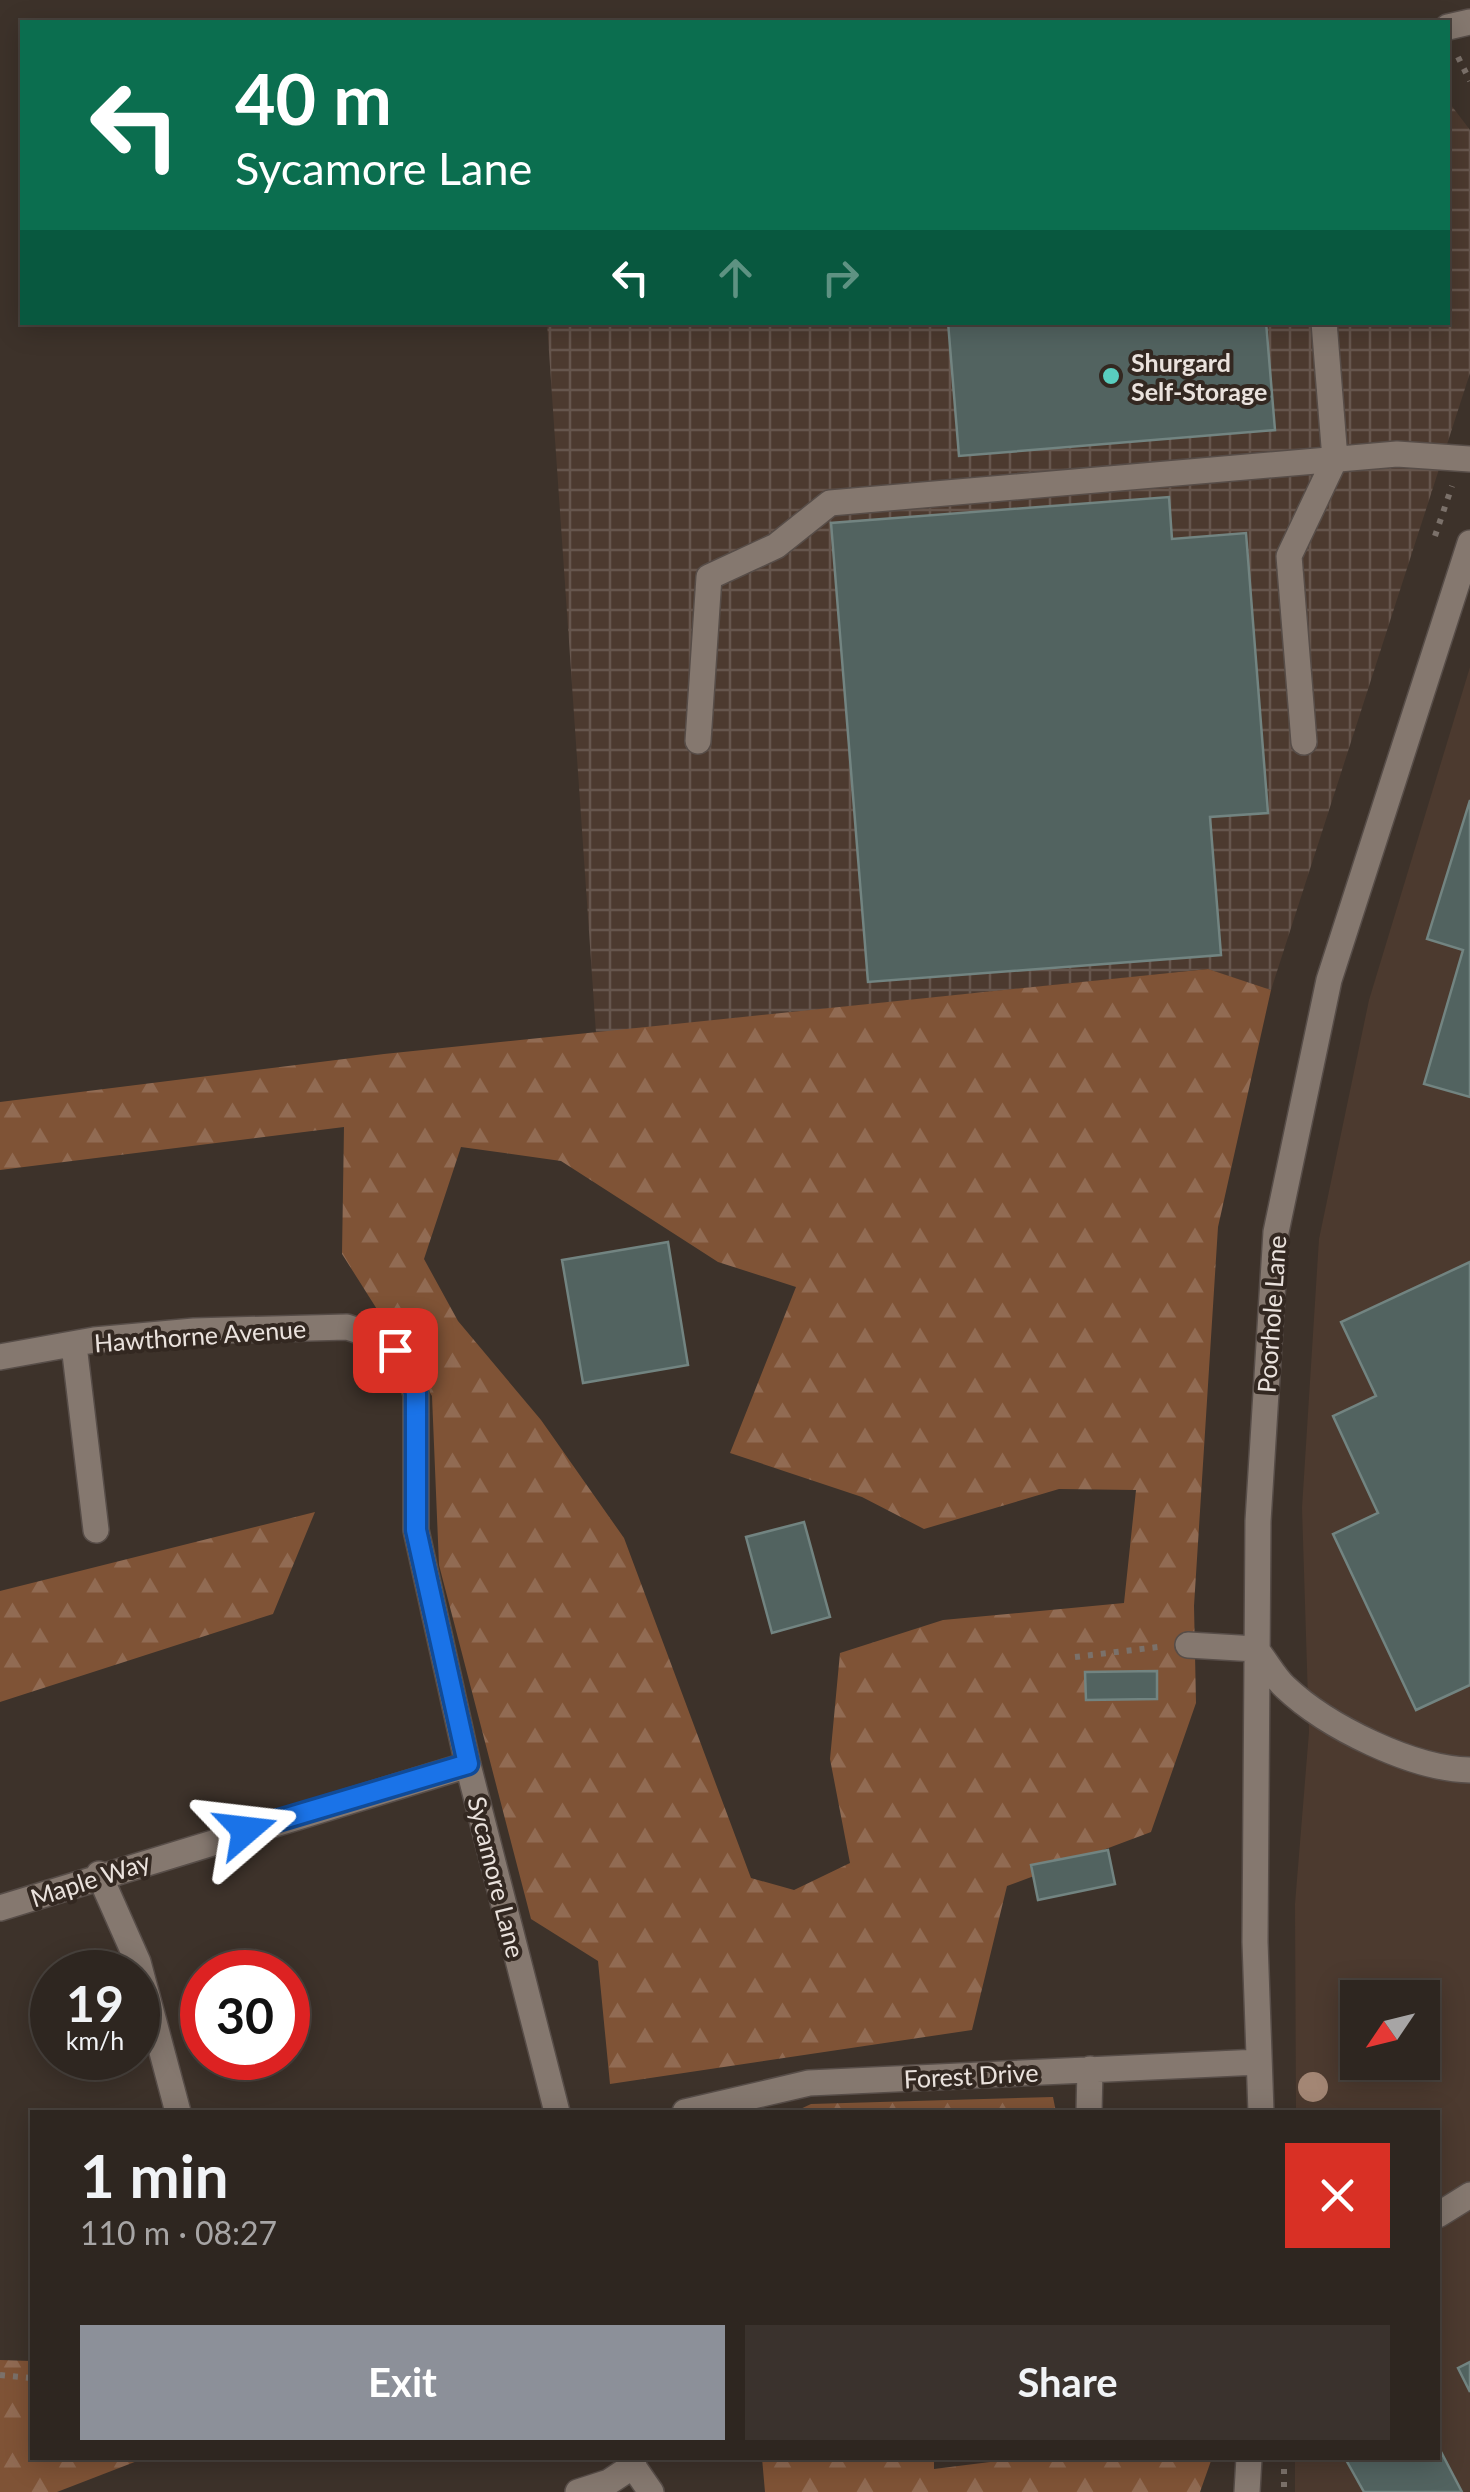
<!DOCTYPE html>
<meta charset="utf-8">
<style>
:root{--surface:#2e2620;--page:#3a322d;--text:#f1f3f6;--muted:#a7a5a5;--line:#49433e;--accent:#8c9099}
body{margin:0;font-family:Lato,sans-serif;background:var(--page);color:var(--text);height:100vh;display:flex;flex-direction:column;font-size:38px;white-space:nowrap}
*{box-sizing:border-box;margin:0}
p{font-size:32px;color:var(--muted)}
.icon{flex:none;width:55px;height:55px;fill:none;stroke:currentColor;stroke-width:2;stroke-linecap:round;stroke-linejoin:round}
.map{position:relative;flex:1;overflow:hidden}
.sheet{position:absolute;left:30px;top:2110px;width:1410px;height:350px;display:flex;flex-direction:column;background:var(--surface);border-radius:0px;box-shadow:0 5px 25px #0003,0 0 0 2px var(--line)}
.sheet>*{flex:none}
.hud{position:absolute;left:20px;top:20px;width:1430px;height:305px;border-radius:0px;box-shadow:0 5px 25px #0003,0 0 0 2px var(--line);background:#0b6e4f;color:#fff;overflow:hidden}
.needle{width:65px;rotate:235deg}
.buttons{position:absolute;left:1340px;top:1980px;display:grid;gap:20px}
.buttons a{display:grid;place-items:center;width:100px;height:100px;border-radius:0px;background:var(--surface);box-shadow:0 5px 25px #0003,0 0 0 2px var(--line);font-size:50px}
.speed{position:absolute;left:30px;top:1950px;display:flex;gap:20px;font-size:50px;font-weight:700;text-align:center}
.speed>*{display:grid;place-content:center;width:130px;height:130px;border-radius:50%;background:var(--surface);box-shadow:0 5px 25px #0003,0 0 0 2px var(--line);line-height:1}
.speed small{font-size:25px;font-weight:400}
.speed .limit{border:15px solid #d22;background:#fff;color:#111}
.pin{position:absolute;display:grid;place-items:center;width:85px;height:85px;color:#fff;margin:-42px;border-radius:20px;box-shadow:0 5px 15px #0006}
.me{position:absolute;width:110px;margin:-55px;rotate:73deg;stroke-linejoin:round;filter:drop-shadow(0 0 8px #0008)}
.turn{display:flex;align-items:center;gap:35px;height:210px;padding:0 50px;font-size:45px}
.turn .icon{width:130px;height:130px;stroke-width:2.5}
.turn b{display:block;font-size:70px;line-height:85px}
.lanes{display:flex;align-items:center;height:95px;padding:0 50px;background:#0003;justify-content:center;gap:50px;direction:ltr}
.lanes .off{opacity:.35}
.round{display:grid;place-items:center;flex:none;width:105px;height:105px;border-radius:0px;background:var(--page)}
.headline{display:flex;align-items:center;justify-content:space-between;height:170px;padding:0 50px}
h1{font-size:60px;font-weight:700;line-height:75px}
.action{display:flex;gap:20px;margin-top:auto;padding:20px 50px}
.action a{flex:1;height:115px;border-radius:0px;background:var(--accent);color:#fff;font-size:40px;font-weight:700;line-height:115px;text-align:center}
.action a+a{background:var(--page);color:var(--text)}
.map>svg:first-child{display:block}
.built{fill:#4c3a2f;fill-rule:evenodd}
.industrial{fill:url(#industrial-grid)}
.forest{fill:url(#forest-firs);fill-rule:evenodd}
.building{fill:#526360;stroke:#728481;stroke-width:2.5}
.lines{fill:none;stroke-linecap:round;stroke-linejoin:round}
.minor-casing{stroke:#574d48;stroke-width:28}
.path{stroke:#7b716a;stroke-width:6;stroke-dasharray:5 8;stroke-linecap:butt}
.minor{stroke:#85786f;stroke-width:25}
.tree{fill:#a38674}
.route-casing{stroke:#114b97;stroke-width:25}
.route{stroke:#1a73e8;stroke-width:18}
.poi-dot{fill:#59cebf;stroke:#332821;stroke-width:4}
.labels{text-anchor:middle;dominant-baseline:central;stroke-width:8;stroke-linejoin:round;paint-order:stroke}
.poi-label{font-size:25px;font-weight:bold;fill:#eae2dd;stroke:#332821;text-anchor:start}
.street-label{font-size:25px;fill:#eae2dd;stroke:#332821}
</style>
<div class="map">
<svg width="1470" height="2492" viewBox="0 0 1470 2492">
<defs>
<pattern id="industrial-grid" width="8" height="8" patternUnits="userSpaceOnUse" patternTransform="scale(2.5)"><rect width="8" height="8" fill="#4c3a2f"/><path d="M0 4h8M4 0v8" fill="none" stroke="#66564d"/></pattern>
<pattern id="forest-firs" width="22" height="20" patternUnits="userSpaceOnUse" patternTransform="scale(2.5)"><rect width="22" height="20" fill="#7f5336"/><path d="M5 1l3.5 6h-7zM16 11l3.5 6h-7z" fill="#916b53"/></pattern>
</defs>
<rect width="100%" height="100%" fill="#3d322a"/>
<path class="built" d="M1470,667V2492H1295V2458H1438V2112H1296L1295,1904L1309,1732L1302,1508L1319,1239L1369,1000ZM1358,1998H1422V2062H1358Z"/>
<path class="industrial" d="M1448,101L1470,130V373L1271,990L1207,969L596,1033L547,323L1448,322Z"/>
<path class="forest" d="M1208,969L1271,990L1218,1227L1194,1606L1196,1703L1151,1832L1007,1886L972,2030L610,2084L598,1961L531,1919L439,1565L432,1396L342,1254L344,1127L0,1170V1102L384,1054ZM461,1147L561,1161L718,1262L796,1287L730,1453L862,1497L924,1529L1059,1489L1136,1490L1124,1603L943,1620L840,1653L830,1759L850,1863L794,1890L751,1878L624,1538L541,1420L458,1321L424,1259Z
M315,1512L273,1614L0,1702V1591Z
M1053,2097L1056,2112H794L811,2104Z
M0,2360L32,2361V2458H145L57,2492H0Z
M762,2458H934V2469L1023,2458H1212L1200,2492H765Z"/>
<path class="building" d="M948,322H1266L1275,430L959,456Z
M1169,497L1172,539L1246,533L1268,813L1210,817L1221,955L868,982L831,523Z
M1470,800V1097L1424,1084L1463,950L1427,939Z
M668,1242L688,1365L583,1383L562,1260Z
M1470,1262V1685L1416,1710L1333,1534L1378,1513L1333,1416L1376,1396L1341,1322Z
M804,1522L830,1617L772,1633L746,1537Z
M1157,1671V1699L1086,1700L1085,1672Z
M1108,1850L1115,1884L1038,1900L1031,1865Z
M1470,2362V2392L1458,2368Z
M1438,2446L1462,2492H1364L1345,2458H1438Z"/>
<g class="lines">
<defs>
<path id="minor" d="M1448,27L1470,22
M698,741L709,577L776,546L830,503L1397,454L1470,459
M1304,742L1289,556L1335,459L1324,322
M74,1345L96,1530
M0,1357L94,1340L194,1331L347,1327L380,1338L405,1363L416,1394V1530L468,1765L557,2112
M1188,1645L1256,1649C1266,1661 1274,1677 1285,1687C1327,1727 1413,1769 1470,1770
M99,1874L138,1962L178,2112
M0,1908L468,1765
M685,2112L809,2083L1259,2062
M1089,2112L1090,2069
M1261,2112L1255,1942L1258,1521L1276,1232L1329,980L1470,543
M1438,2215L1470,2195
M633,2466L651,2492
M578,2492L609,2482L633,2466L634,2458
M1247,2492L1249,2458"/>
</defs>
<use href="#minor" class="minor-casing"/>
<path class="path" d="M1458,57L1470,81
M1435,536L1452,486
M1075,1657L1158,1647
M0,2375L32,2378
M1284,2469V2492"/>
<use href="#minor" class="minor"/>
</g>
<circle class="tree" cx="1313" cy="2087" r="15"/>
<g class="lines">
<defs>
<path id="route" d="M246,1830L468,1764L416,1530V1394L413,1378L395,1350"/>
</defs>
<use href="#route" class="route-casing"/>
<use href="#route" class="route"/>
</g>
<circle class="poi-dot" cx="1111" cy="376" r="10"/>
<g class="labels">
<g class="poi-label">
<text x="1131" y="362">Shurgard<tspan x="1131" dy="29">Self-Storage</tspan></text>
</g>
<g class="street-label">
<text transform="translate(1271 1314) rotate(-86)">Poorhole Lane</text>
<text transform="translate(200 1335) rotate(-4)">Hawthorne Avenue</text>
<text transform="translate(497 1877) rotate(76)">Sycamore Lane</text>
<text transform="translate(90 1879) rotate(-18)">Maple Way</text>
<text transform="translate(971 2075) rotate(-3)">Forest Drive</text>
</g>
</g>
</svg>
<div class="buttons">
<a><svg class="needle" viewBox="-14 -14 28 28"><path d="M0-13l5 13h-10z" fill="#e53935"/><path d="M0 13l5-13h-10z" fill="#a7a5a5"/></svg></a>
</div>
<div class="speed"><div>19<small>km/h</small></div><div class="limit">30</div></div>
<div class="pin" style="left:395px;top:1350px;background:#d93025"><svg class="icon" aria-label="arrive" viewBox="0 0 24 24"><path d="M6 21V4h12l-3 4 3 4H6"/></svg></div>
<svg class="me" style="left:246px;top:1830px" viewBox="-20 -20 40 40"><path d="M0-17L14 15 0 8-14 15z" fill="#1a73e8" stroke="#fff" stroke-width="4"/></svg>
<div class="hud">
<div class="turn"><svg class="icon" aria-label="left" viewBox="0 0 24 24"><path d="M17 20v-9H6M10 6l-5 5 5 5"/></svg><div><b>40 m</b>Sycamore Lane</div></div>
<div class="lanes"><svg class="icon" aria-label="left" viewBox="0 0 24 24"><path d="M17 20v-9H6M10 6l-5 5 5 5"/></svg><svg class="icon off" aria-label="ahead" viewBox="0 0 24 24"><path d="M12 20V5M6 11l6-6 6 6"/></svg><svg class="icon off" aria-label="right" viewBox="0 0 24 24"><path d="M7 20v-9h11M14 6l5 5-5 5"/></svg></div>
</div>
<section class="sheet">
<div class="headline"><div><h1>1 min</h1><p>110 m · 08:27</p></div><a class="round" style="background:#d93025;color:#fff"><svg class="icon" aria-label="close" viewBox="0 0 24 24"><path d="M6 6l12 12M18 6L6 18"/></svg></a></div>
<div class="action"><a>Exit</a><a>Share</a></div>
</section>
</div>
